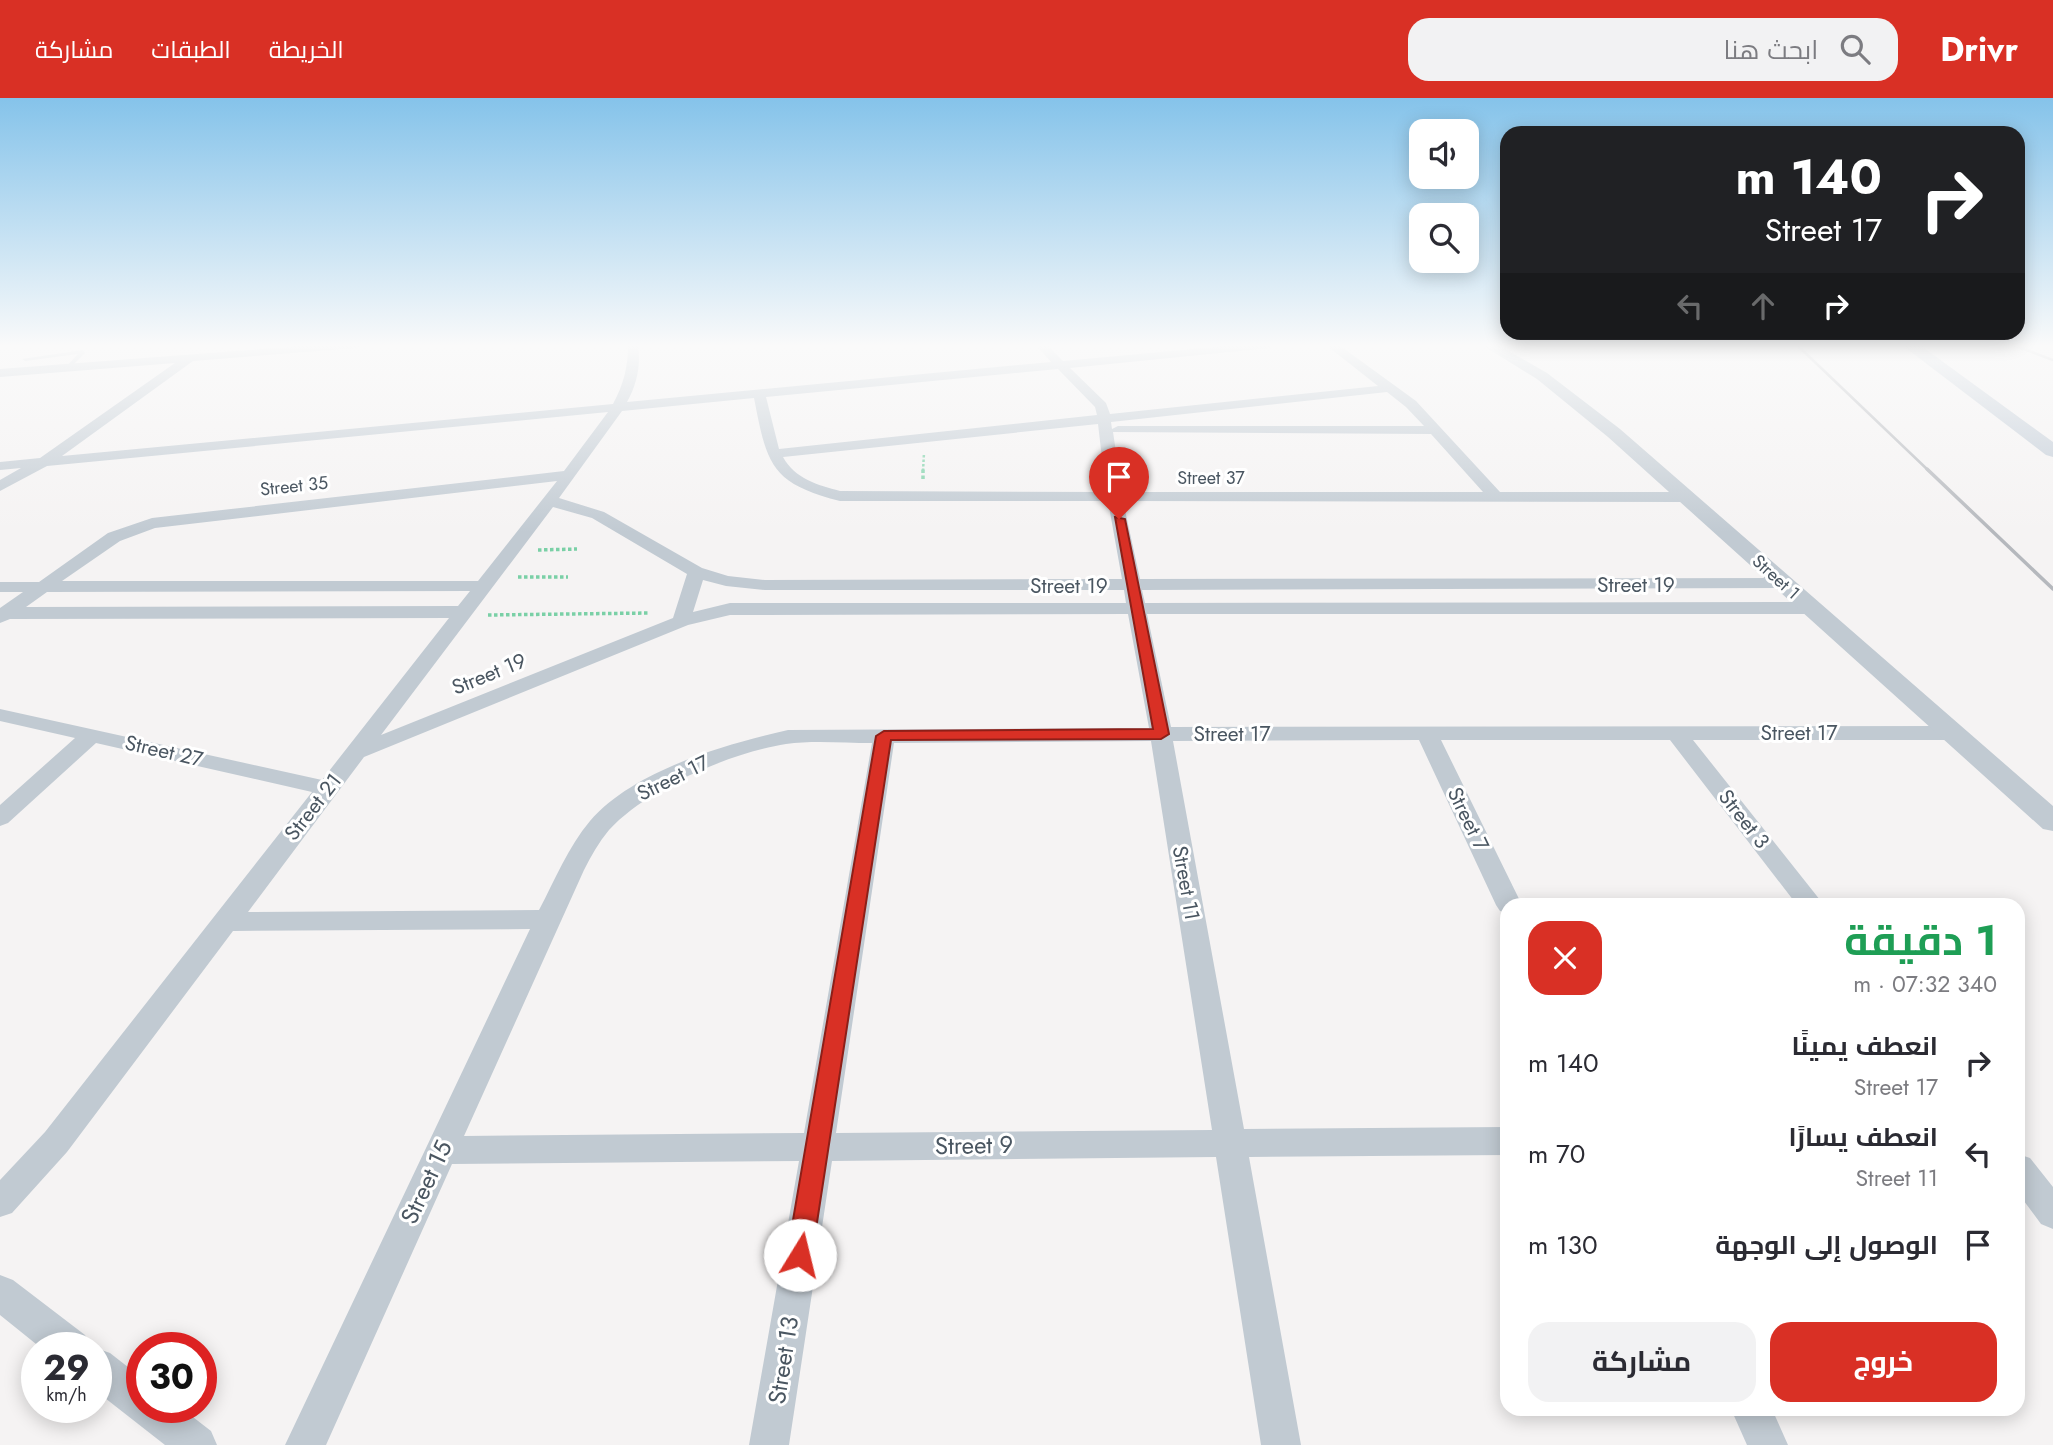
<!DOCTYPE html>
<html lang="ar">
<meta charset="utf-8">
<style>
:root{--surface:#fff;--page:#f2f2f3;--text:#2b2b33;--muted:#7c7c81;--accent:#d93025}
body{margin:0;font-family:Jost,Cairo,sans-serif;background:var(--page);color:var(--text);direction:rtl;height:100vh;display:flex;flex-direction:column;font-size:26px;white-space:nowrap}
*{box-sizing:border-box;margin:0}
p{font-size:23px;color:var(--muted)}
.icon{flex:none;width:38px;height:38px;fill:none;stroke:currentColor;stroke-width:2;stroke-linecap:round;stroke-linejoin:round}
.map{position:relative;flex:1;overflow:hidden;direction:ltr}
.details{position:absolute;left:1500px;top:800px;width:525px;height:518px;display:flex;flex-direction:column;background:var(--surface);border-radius:21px;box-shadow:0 4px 18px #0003;direction:rtl}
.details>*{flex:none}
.top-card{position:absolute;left:1500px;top:28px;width:525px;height:214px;border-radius:21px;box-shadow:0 4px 18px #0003;direction:rtl;background:#202124;color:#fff;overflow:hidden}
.buttons{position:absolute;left:1409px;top:21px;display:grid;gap:14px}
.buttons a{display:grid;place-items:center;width:70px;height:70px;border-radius:14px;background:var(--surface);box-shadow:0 4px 18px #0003;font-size:35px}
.speed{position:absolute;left:21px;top:1234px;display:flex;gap:14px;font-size:35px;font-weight:700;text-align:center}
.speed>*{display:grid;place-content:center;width:91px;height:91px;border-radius:50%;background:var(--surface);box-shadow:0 4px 18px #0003;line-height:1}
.speed small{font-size:18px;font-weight:400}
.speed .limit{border:10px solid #d22;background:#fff;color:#111}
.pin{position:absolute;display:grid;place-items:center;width:60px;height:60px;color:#fff;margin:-72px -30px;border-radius:50% 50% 50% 0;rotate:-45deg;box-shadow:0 0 7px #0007}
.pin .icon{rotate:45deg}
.me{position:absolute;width:77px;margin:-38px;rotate:9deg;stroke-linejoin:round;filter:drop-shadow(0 0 5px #0008)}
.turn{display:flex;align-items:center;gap:24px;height:147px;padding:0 28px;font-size:32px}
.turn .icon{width:91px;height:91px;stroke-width:2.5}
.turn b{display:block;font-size:49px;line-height:60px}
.lanes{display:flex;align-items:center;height:66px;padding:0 28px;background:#0003;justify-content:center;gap:35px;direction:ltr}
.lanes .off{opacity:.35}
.round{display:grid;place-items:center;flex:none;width:74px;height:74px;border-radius:21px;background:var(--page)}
.summary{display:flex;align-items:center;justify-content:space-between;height:119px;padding:0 28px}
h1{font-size:42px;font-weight:700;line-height:52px;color:#1e9e55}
.primary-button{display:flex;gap:14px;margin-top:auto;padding:14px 28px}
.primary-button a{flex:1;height:80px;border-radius:21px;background:var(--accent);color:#fff;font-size:28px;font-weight:700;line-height:80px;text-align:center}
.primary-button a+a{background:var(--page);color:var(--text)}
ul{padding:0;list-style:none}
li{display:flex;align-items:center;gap:21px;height:91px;padding:0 28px}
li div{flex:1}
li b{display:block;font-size:26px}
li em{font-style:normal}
header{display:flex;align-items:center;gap:42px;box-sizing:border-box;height:98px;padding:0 35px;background:var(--accent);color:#fff}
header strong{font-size:33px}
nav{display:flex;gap:38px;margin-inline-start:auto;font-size:24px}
.search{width:490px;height:63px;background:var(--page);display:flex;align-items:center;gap:18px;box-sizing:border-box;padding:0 24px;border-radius:21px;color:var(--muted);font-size:26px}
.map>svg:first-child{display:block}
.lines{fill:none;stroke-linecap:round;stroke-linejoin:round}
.path-far1{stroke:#7ad0a6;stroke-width:2.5;stroke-dasharray:2.5 2;stroke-linecap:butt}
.path{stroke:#7ad0a6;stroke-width:3.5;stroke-dasharray:3.5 2.5;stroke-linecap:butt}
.service{fill:#c1cad2;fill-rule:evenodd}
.minor{fill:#c1cad2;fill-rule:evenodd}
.tertiary{fill:#c1cad2;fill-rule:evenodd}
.secondary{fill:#c1cbd6;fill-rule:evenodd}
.rail-far1{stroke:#b5b8bd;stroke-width:2.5}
.rail{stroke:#b5b8bd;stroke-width:3.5}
.route{fill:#d93025;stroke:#8d1f18;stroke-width:2}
.labels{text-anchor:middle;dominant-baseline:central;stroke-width:6;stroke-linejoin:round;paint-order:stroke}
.far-street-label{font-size:18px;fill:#4a5661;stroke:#fff}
.street-label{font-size:21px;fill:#4a5661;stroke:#fff}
.near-street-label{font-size:24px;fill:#4a5661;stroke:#fff}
</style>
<header>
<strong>Drivr</strong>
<div class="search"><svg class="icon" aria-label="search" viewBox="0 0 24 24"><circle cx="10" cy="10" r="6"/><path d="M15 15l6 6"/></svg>ابحث هنا</div>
<nav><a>الخريطة</a><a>الطبقات</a><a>مشاركة</a></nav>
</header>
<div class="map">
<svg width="2053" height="1347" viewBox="0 0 2053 1347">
<rect width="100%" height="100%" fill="#f5f3f3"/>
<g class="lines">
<path class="path-far1" d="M923,373L924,355"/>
<path class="path" d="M923,381V371
M538,452L577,451
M518,479H568
M488,517L648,515"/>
<path class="service" d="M83,252L85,255L69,271L66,269L78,256L25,263L22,261Z"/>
<path class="minor" d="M317,247H361L355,250L193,263L62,358L613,306C624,286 628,268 628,247H638C641,267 637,286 627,304L1051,264L1036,247H1047L1063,263L1237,247H1275L1269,250L1070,270L1106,305L1110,316L1378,288L1326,247H1339L1416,303L1500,394H1686L1694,399L1686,404L1123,403L1140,481L1783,480L1792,485L1783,490L1142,492L1145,505L1811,504L1820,510L1811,516H1147L1171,629L1952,628L1960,630L1963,635L1960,640L1952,642H1693L1824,807H1797L1670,642H1441L1522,807H1507V815L1500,813L1496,807L1419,642L1173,643L1244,1031L1507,1029V1057L1249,1059L1301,1347H1261L1216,1059L832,1063L789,1347H749L799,1063L452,1066L326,1347H285L530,831L233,833L67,1054L12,1115L0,1119V1082L45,1034L312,694L96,645L8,725L0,728V707L75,640L0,623V611L322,682L449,520L10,521L0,525V510L23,494H0V484H39L108,435L152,420L564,373L608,314L47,368L0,393V382L21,370L0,372V364L40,360L175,265L0,279V271ZM1058,271L1095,309L1097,317L779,351L766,299ZM1387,294L1406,309L1424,328H1118L1112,331L1111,324ZM754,300C767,366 770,385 840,403H1108L1122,481L765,482L728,478L702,470L604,414L559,400L622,313ZM1098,326L1106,394L840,393C818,387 795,381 783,359ZM1113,334L1431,336L1483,394H1122ZM557,383L478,483H62L120,443L155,430ZM553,409L592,420L687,476L673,520L381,637ZM703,482L726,488L765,492H1124L1126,505H730L693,514ZM470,493L458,508L26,509L47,494ZM1128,516L1149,630L788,632C724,647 634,672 590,723C568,749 555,782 539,812L248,814L364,659L688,527L730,517ZM1151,643L1212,1032L836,1035L894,645ZM872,645L804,1035L464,1038L584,772C591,758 599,744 609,732C648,690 730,655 786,646C813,642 844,645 872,645Z
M2018,1056L2030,1060L2053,1089V1131L2041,1126L2018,1095Z
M0,1177L13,1182L85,1237L91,1250H41L0,1217Z
M96,1250L110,1255L142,1280V1309H180L211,1333L217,1347H165L96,1293Z
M1731,1311H1772L1788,1347H1747Z"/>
<path class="tertiary" d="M1482,247H1498L1547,275L1620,331L2053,708V733L2043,731L1608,339L1537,281Z"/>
<path class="secondary" d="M1902,247H1920L2053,344V359L2046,357Z"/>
<path class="rail-far1" d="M1797,247L1929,373
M2013,247L2053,262"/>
<path class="rail" d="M1927,371L2053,491"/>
</g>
<linearGradient id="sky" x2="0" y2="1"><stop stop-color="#85c3ea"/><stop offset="0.57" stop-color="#fafafa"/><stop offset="1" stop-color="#fafafa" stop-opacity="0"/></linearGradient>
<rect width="2053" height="435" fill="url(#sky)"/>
<path class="route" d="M1115,419L1125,421L1169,636L1161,641L891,642L812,1157L809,1165L800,1169L791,1165L787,1157L876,638L884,633L1153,631Z"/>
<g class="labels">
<g class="far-street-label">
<text x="1211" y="380">Street 37</text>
<text transform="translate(294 388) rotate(-6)">Street 35</text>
<text transform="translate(1776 479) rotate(42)">Street 1</text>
</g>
<g class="street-label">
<text x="1636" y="487">Street 19</text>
<text x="1069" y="488">Street 19</text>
<text transform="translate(489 576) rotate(-22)">Street 19</text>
<text x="1799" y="635">Street 17</text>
<text x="1232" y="636">Street 17</text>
<text transform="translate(164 653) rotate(13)">Street 27</text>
<text transform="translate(673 680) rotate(-26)">Street 17</text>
<text transform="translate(313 709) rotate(-52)">Street 21</text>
<text transform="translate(1468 721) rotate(64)">Street 7</text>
<text transform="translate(1744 721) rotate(52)">Street 3</text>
<text transform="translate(1186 785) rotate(80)">Street 11</text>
</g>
<g class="near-street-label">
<text transform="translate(974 1047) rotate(-1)">Street 9</text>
<text transform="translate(426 1084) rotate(-65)">Street 15</text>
<text transform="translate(783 1262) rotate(-81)">Street 13</text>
</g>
</g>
</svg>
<div class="buttons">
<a><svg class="icon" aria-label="sound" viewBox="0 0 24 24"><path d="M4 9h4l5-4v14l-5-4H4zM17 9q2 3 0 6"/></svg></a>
<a><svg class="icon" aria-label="search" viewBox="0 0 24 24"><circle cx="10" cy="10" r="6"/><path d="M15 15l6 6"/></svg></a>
</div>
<div class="speed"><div>29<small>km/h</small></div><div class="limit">30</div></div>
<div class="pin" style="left:1119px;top:421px;background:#d93025"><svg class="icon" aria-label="arrive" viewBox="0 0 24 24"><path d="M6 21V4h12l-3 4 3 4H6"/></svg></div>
<svg class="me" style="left:800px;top:1157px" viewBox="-20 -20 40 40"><circle r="19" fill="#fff"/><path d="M0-13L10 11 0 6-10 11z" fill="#d93025"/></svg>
<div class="top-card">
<div class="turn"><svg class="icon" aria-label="right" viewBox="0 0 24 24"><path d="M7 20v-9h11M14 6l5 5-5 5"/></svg><div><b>140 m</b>Street 17</div></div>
<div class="lanes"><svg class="icon off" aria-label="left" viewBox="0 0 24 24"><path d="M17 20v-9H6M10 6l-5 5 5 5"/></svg><svg class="icon off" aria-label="ahead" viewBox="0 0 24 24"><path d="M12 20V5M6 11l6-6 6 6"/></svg><svg class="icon" aria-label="right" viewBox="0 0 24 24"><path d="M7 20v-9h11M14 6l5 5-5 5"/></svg></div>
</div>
<section class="details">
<div class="summary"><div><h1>1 دقيقة</h1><p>340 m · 07:32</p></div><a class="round" style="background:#d93025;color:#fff"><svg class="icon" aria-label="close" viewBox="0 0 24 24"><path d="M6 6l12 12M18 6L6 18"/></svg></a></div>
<ul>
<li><svg class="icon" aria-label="right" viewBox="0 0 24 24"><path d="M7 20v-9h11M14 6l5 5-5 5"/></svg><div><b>انعطف يمينًا</b><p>Street 17</p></div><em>140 m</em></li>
<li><svg class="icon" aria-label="left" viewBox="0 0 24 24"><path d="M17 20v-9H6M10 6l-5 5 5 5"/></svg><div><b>انعطف يسارًا</b><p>Street 11</p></div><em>70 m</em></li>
<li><svg class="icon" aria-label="arrive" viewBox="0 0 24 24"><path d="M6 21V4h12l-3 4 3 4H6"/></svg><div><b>الوصول إلى الوجهة</b></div><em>130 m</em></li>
</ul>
<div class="primary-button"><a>خروج</a><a>مشاركة</a></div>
</section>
</div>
